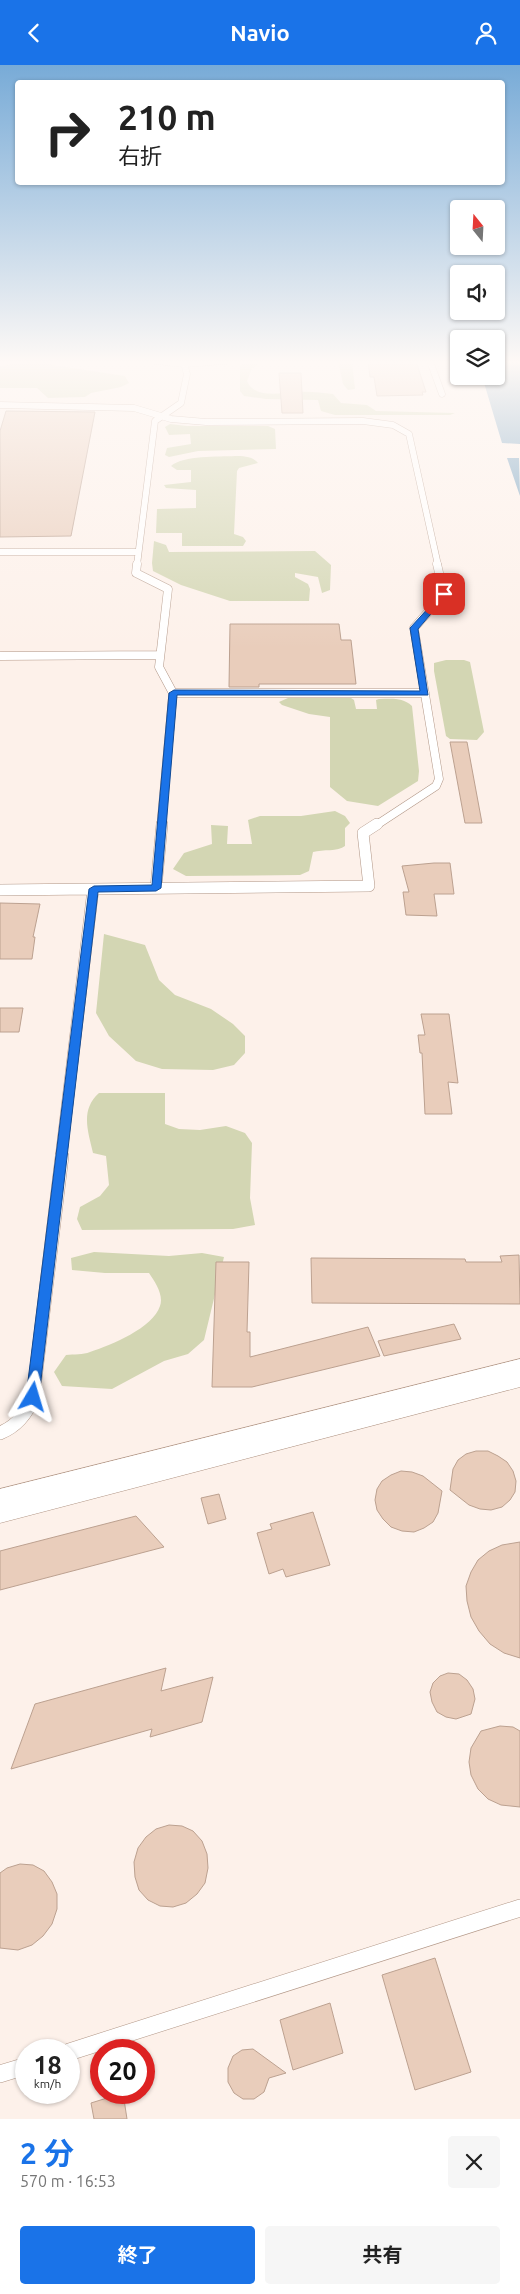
<!DOCTYPE html>
<html lang="ja">
<meta charset="utf-8">
<style>
:root{--surface:#fff;--page:#f6f6f6;--text:#222;--muted:#767676;--accent:#1a73e8}
body{margin:0;font-family:Ubuntu,"Noto Sans JP",sans-serif;background:var(--page);color:var(--text);height:100vh;display:flex;flex-direction:column;font-size:19px;white-space:nowrap}
*{box-sizing:border-box;margin:0}
p{font-size:16px;color:var(--muted)}
.icon{flex:none;width:28px;height:28px;fill:none;stroke:currentColor;stroke-width:2;stroke-linecap:round;stroke-linejoin:round}
.map{position:relative;height:2054px;overflow:hidden}
.side{display:flex;flex-direction:column;background:var(--surface);flex:1}
.side>*{flex:none}
.banner{position:absolute;left:15px;top:15px;width:490px;height:105px;border-radius:5px;box-shadow:0 1px 4px #0004;background:#fff;color:var(--text);overflow:hidden}
.needle{width:32px;rotate:342deg}
.tools{position:absolute;left:450px;top:135px;display:grid;gap:10px}
.tools a{display:grid;place-items:center;width:55px;height:55px;border-radius:5px;background:var(--surface);box-shadow:0 1px 4px #0004;font-size:25px}
.speed{position:absolute;left:15px;top:1974px;display:flex;gap:10px;font-size:25px;font-weight:700;text-align:center}
.speed>*{display:grid;place-content:center;width:65px;height:65px;border-radius:50%;background:var(--surface);box-shadow:0 1px 4px #0004;line-height:1}
.speed small{font-size:12px;font-weight:400}
.speed .limit{border:8px solid #d22;background:#fff;color:#111}
.pin{position:absolute;display:grid;place-items:center;width:42px;height:42px;color:#fff;margin:-21px;border-radius:10px;box-shadow:0 2px 8px #0006}
.me{position:absolute;width:55px;margin:-28px;rotate:7deg;stroke-linejoin:round;filter:drop-shadow(0 0 4px #0008)}
.turn{display:flex;align-items:center;gap:18px;height:105px;padding:0 20px;font-size:22px}
.turn .icon{width:65px;height:65px;stroke-width:2.5}
.turn b{display:block;font-size:35px;line-height:42px}
.round{display:grid;place-items:center;flex:none;width:52px;height:52px;border-radius:5px;background:var(--page)}
.overview{display:flex;align-items:center;justify-content:space-between;height:85px;padding:0 20px}
h1{font-size:30px;font-weight:700;line-height:38px;color:var(--accent)}
.action{display:flex;gap:10px;margin-top:auto;padding:10px 20px}
.action a{flex:1;height:58px;border-radius:5px;background:var(--accent);color:#fff;font-size:20px;font-weight:700;line-height:58px;text-align:center}
.action a+a{background:var(--page);color:var(--text)}
header{display:flex;justify-content:space-between;align-items:center;height:65px;padding:0 20px;background:var(--accent);color:#fff;font-size:22px;font-weight:700}
.map>svg:first-child{display:block}
.green{fill:#d3d6b3}
.water{fill:#719ebe}
.building{fill:#e9cdbb;stroke:#bca190}
.lines{fill:none;stroke-linecap:round;stroke-linejoin:round}
.service-far4-casing{stroke:#b29787;stroke-width:7}
.service-far3-casing{stroke:#b29787;stroke-width:9}
.service-far2-casing{stroke:#b29787;stroke-width:12}
.service-far1-casing{stroke:#b29787;stroke-width:14}
.service-casing{stroke:#b29787;stroke-width:18}
.tertiary-casing{stroke:#b29787;stroke-width:1}
.service-far4{stroke:#fff;stroke-width:6}
.service-far3{stroke:#fff;stroke-width:8}
.service-far2{stroke:#fff;stroke-width:11}
.service-far1{stroke:#fff;stroke-width:13}
.service{stroke:#fff;stroke-width:17}
.tertiary{fill:#fff;fill-rule:evenodd}
.route{fill:#1a73e8;stroke:#114b97}
</style>
<header><svg class="icon" aria-label="back" viewBox="0 0 24 24"><path d="M15 5l-7 7 7 7"/></svg>Navio<svg class="icon" aria-label="person" viewBox="0 0 24 24"><circle cx="12" cy="8" r="4"/><path d="M4 21q1-7 8-7t8 7"/></svg></header>
<div class="map">
<svg width="520" height="2054" viewBox="0 0 520 2054">
<rect width="100%" height="100%" fill="#fdf1ea"/>
<path class="green" d="M23,296H48L53,300L125,311L129,318L121,322L91,328L85,332L48,333L37,323H0V301L24,298Z
M338,296H352L355,324L348,325L343,319Z
M256,298L257,301L252,303L247,316C255,335 282,327 298,327C310,326 322,328 333,329L341,338L367,340L376,346L455,348L450,350H335L321,346L318,335L266,334L244,331L240,326V300Z
M170,359L187,361H268L275,364L276,384L198,386L169,392L165,390L167,383L191,379L190,369L169,370L165,362Z
M235,391C243,391 252,391 258,398L239,403L237,406L234,469L243,472L246,476L243,481H182V468H156L157,444L196,443V425L166,423L164,420L191,417V405H177L171,401C184,390 218,392 235,391Z
M154,476L166,480L169,487L315,486L331,500L330,525L322,528L318,512L295,508V512L308,519L310,524L309,536H230L181,520L153,506L152,498Z
M446,595H464L470,597L484,667L477,675L450,674L446,671L434,606V598Z
M288,633H351L354,635L356,644H377L376,635L379,634C392,634 402,632 412,641L419,706L418,716L378,741L347,736L330,722V652L309,649L282,640L279,637Z
M335,746L345,751L350,758L345,763V781C338,787 323,784 313,787L309,806L300,810L186,811L173,804L184,788L212,779L211,760L228,761L227,779H252L248,755L260,751H301Z
M104,869L145,880L159,915L175,930L211,944L233,959L245,971V988L234,1000L213,1005L162,1004L136,996L109,971L96,948Z
M99,1028H165V1059L179,1064L200,1065L226,1061L245,1068L252,1078L250,1133L255,1160L233,1164L82,1165L77,1154L80,1142L100,1131L109,1120L106,1091L93,1088C88,1066 80,1045 99,1028Z
M94,1187L169,1191L202,1188L224,1192L204,1275L188,1289L164,1296L112,1324L62,1321L54,1307L66,1290C74,1289 83,1290 90,1287C111,1280 153,1263 160,1241C164,1230 155,1217 149,1208H105L72,1205L71,1193Z"/>
<path class="water" d="M496,296H520V379L502,378L482,311H496Z
M507,393H519L520,431Z"/>
<path class="building" d="M368,296H416L426,327H422L423,330L377,331L374,312H370Z
M279,308H301L303,348H282Z
M6,346L95,347L71,471L0,472V366Z
M230,559H339L341,575H351L356,619H259V622H229Z
M450,677H467L482,758H465Z
M434,798H450L454,829H434L437,851L406,850L403,827H409L402,801Z
M0,838L40,839L33,872H35L32,894H0Z
M0,943H23L19,967H0Z
M421,949H449L458,1018L448,1017L452,1049H425L422,988H420L418,970H425Z
M519,1190L520,1239L312,1238L311,1193L465,1194L466,1197H502L500,1191Z
M216,1197H249L247,1267H250V1292L368,1262L380,1291L252,1322H212Z
M454,1259L461,1274L384,1291L378,1276Z
M476,1386H488L498,1391L507,1397L513,1406L516,1416L515,1427L510,1435L502,1442L491,1445L480,1444L469,1440L450,1425L453,1404L458,1395L466,1389Z
M401,1406L412,1407L423,1411L442,1426L438,1448L433,1457L424,1463L414,1467L402,1466L391,1462L383,1454L377,1445L375,1435L377,1424L382,1416L391,1410Z
M219,1429L226,1454L208,1459L201,1433Z
M313,1447L330,1500L286,1512L283,1504L269,1509L257,1468L272,1464L270,1459Z
M136,1451L164,1482L0,1525V1486Z
M520,1477V1593L504,1588L490,1579L479,1566L471,1552L467,1536L466,1521L471,1507L478,1495L489,1486L502,1480Z
M166,1603L161,1626L213,1612L202,1657L150,1672L152,1664L11,1704L35,1639Z
M448,1608L459,1609L467,1615L473,1624L475,1634L471,1649L456,1654L446,1652L437,1647L432,1637L430,1627L433,1618L440,1611Z
M500,1661L513,1662L520,1666V1742L501,1740L488,1734L478,1724L471,1710L469,1697L471,1683L481,1666Z
M169,1760L182,1761L193,1766L202,1776L207,1789L208,1803L205,1818L197,1829L186,1838L173,1842L160,1841L148,1835L139,1825L135,1812L134,1797L138,1783L146,1772L156,1764Z
M20,1799L33,1800L44,1806L52,1817L57,1829V1844L52,1859L43,1871L32,1880L18,1885L0,1883V1808L7,1803Z
M435,1893L471,2007L415,2025L382,1910Z
M330,1938L343,1988L293,2005L280,1955Z
M253,1984L286,2008L269,2013L264,2027L254,2034H243L234,2028L228,2017V2003L233,1991L242,1985Z
M123,2028L127,2054H94L91,2038Z"/>
<g class="lines">
<defs>
<path id="service-far4" d="M156,296L184,299L225,296
M430,296L442,329
M0,340L134,343L171,354L206,357L363,356L393,360L409,369L438,500
M0,487H138
M137,500L155,356L181,338L187,309L184,299"/>
<path id="service-far3" d="M137,499L136,508L168,524L159,602L173,628L161,761
M0,591L160,590
M173,628H425
M375,761L436,721L439,714L414,563L444,529L437,499"/>
<path id="service-far2" d="M156,823L162,759
M0,825L369,821L363,768L377,759
M61,1092L93,825"/>
<path id="service-far1" d="M0,1368C17,1361 27,1349 33,1332L62,1091"/>
<path id="service" d="M69,1987L520,1843
M0,2009L26,2001"/>
<path id="tertiary" d="M520,1294V1322L0,1458V1424Z"/>
</defs>
<use href="#service-far4" class="service-far4-casing"/>
<use href="#service-far3" class="service-far3-casing"/>
<use href="#service-far2" class="service-far2-casing"/>
<use href="#service-far1" class="service-far1-casing"/>
<use href="#service" class="service-casing"/>
<use href="#tertiary" class="tertiary-casing"/>
<use href="#service-far4" class="service-far4"/>
<use href="#service-far3" class="service-far3"/>
<use href="#service-far2" class="service-far2"/>
<use href="#service-far1" class="service-far1"/>
<use href="#service" class="service"/>
<use href="#tertiary" class="tertiary"/>
</g>
<linearGradient id="sky" x2="0" y2="1"><stop stop-color="#78abd7"/><stop offset="0.51" stop-color="#fef9f6"/><stop offset="1" stop-color="#fef9f6" stop-opacity="0"/></linearGradient>
<rect width="520" height="583" fill="url(#sky)"/>
<path class="route" d="M442,528L448,529L418,564L428,630H177L161,823L156,826L98,827L39,1332L37,1337L33,1338L28,1337L26,1332L89,824L94,821L152,820L169,628L174,625L420,626L410,563Z"/>
</svg>
<div class="tools">
<a><svg class="needle" viewBox="-14 -14 28 28"><path d="M0-13l5 13h-10z" fill="#e53935"/><path d="M0 13l5-13h-10z" fill="#767676"/></svg></a>
<a><svg class="icon" aria-label="sound" viewBox="0 0 24 24"><path d="M4 9h4l5-4v14l-5-4H4zM17 9q2 3 0 6"/></svg></a>
<a><svg class="icon" aria-label="layers" viewBox="0 0 24 24"><path d="M12 4l9 5-9 5-9-5zM3 14l9 5 9-5"/></svg></a>
</div>
<div class="speed"><div>18<small>km/h</small></div><div class="limit">20</div></div>
<div class="pin" style="left:444px;top:529px;background:#d93025"><svg class="icon" aria-label="arrive" viewBox="0 0 24 24"><path d="M6 21V4h12l-3 4 3 4H6"/></svg></div>
<svg class="me" style="left:33px;top:1332px" viewBox="-20 -20 40 40"><path d="M0-17L14 15 0 8-14 15z" fill="#1a73e8" stroke="#fff" stroke-width="4"/></svg>
<div class="banner">
<div class="turn"><svg class="icon" aria-label="right" viewBox="0 0 24 24"><path d="M7 20v-9h11M14 6l5 5-5 5"/></svg><div><b>210 m</b>右折</div></div>
</div>
</div>
<section class="side">
<div class="overview"><div><h1>2 分</h1><p>570 m · 16:53</p></div><a class="round"><svg class="icon" aria-label="close" viewBox="0 0 24 24"><path d="M6 6l12 12M18 6L6 18"/></svg></a></div>
<div class="action"><a>終了</a><a>共有</a></div>
</section>
